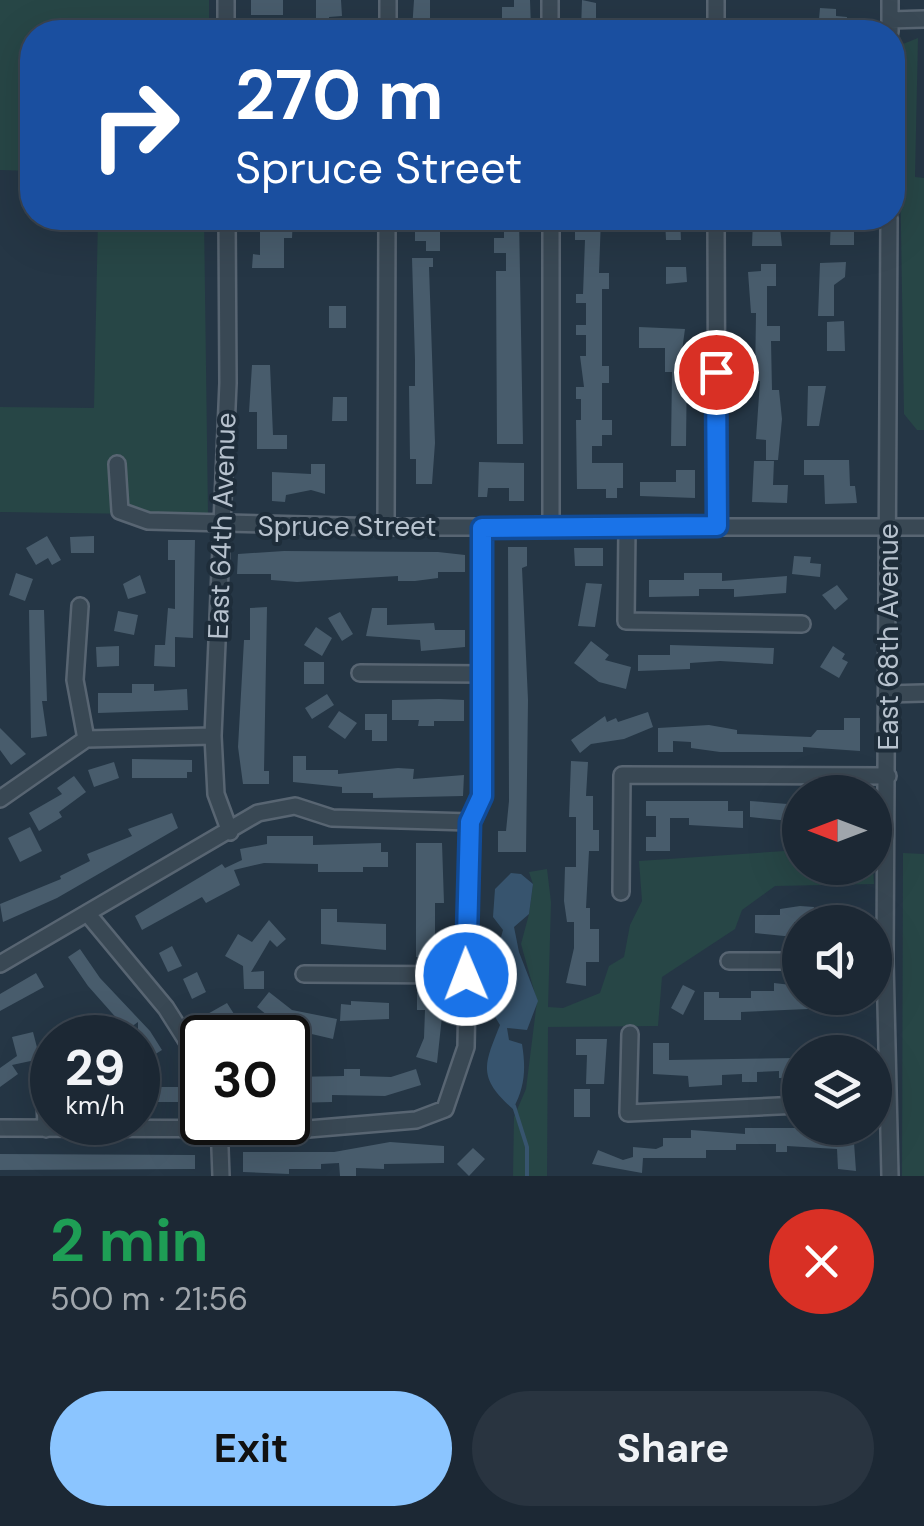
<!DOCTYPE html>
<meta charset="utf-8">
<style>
:root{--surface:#1c2834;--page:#293440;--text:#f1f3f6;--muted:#a0a6ac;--line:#3a444f;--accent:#8bc5ff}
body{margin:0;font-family:"DM Sans",sans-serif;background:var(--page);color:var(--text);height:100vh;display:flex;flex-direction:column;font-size:38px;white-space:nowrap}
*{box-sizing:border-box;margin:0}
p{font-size:32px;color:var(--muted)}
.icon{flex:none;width:55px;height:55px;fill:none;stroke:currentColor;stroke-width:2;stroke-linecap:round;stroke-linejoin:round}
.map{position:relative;height:1176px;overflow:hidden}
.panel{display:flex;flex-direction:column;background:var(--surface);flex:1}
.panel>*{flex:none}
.top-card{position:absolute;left:20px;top:20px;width:885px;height:210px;border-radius:40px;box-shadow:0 10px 40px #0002,0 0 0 2px var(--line);background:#1a4fa0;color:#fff;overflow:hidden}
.needle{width:65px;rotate:270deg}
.tools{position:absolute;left:782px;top:775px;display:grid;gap:20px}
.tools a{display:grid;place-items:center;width:110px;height:110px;border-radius:50%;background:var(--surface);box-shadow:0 10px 40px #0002,0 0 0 2px var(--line);font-size:50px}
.speed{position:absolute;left:30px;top:1015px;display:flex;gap:20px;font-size:50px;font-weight:700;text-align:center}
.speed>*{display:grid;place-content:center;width:130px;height:130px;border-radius:50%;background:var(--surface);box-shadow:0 10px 40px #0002,0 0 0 2px var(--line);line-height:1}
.speed small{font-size:25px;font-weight:400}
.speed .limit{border:5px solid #111;border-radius:15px;background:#fff;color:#111}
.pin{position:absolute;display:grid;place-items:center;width:85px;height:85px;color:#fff;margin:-42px;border:5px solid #fff;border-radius:50%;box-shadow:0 2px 10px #0007}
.me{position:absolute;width:110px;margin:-55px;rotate:359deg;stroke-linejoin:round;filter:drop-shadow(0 0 8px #0008)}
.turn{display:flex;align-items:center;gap:35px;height:210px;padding:0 50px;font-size:45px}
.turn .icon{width:130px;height:130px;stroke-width:2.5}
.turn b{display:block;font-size:70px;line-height:85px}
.round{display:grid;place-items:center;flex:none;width:105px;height:105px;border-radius:52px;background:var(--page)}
.head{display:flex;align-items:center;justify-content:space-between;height:170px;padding:0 50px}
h1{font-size:60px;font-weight:700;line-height:75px;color:#1e9e55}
.cta{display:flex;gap:20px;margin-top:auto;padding:20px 50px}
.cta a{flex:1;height:115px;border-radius:60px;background:var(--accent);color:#111;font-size:40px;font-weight:700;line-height:115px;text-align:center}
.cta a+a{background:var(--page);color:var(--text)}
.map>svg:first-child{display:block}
.green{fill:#274646}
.water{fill:#37546e}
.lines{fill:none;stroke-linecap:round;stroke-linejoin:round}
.stream{stroke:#37546e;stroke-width:4}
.building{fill:#485c6c}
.minor-casing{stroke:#586572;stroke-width:20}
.minor{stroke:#394854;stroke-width:15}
.route-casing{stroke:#114b97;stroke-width:25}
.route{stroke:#1a73e8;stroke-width:18}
.labels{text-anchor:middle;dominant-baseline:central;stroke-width:8;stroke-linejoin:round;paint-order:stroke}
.street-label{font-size:28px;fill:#b7c2ce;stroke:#1e2d3a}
</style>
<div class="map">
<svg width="924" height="1176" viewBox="0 0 924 1176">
<rect width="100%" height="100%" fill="#253645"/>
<path class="green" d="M0,0H209V32H32V171L0,170Z
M918,38L915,177L924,178V430H917L904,414L898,46Z
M98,218H204L208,515L0,512V407L94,408Z
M800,850V868H873L874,884L775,886L742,910L735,929L662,977L658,1026L548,1027L547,1176H513L514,1117L526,1089L537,1001L521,944L529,914L533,884L529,872L547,869L551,902L548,1007L563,1008L600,993L609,966L624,957L630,925L642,901L639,861Z
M903,853L924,854V1176H902Z"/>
<path class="water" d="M511,873L521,874L533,884L529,914L514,927L519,952L538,1001L527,1030L507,1028L509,1040L522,1044C526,1069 525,1087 513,1109C476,1077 485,1063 500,1025C484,1001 481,970 488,943L501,937L503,930L493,917L495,889Z"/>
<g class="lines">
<path class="stream" d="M514,1106L527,1147V1176"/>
</g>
<path class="building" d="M251,0H283V15H251Z
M316,0H341L342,16L329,17V32H316Z
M414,0H430V30H412Z
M514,0H530L531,28H514V19H502V7H514Z
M582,0L596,3V30H581Z
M820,8L836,9V16L847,17L846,32L818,31Z
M274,218H293L292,238H284V268H252L253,254L260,255V224H274Z
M415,218H429V231H440V251H426V241H415Z
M504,218H519L523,444H497L496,271H506V253H494V238H504Z
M585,218H601L599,273H609V289H602V366H609V383H602V420H612V435H602V446H592V463H623V488H617V498H606V489H577L576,420H581V399H576V387H584L580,356H586V335H576V325H586V303H576V294H583L585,240H575V231H585Z
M680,218L681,240H666L665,220Z
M753,218H779L782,246H752Z
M831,218H843V231H854V245H830Z
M412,258H433V267H429L435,443L432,484H416V459H410L409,386H415V360Z
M846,262L845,277L834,285V316H818L820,263Z
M761,264H776V286H767V326H780V341H771L772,390H779L782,419L778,460H766V440L756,439L760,381H755L756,313H751L748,272L761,271Z
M666,267H686L687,282L666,284Z
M329,306H346V328H329Z
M844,321L845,351H827V322Z
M639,327L685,329L681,358H687L686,446H671L672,372H665V348H639Z
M252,365H270L273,435H287V449H257V412H249Z
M808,386H826L819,426H807Z
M333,397H347V421H332Z
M804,460H849L850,486H855L857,503L825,504L824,475H804Z
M754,461H774L773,485H788L787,503L752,502Z
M479,462L524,463V501H509V488H488L487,497H478Z
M311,464H325V494L311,490L286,495L285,502L272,501V472L311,474Z
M676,470H695V498L640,496V482H676Z
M47,536L61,560L52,565L48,558L36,565L26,548Z
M94,536V553H71L70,537Z
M168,540H195L193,638L175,637V667L154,666L155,645H165L168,608L175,609V560H168Z
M508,547H527V566L522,568L528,700L526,852H498V831H506L509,801Z
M574,548H603V566H575Z
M284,551L438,552L465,555V572H438V578L415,581H398V576L297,582L271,580V574H237L238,554Z
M794,556L811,557L810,563L821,564L820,577L792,574Z
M16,573L33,579L25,601L9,595Z
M684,573H722V581L787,576L786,593L734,597V589H699V596L649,597V580H684Z
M140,575L146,593L128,599L123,584Z
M586,583L602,584L595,627L578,626Z
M837,585L848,599L835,610L822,595Z
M267,607L264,771H269V784H243L238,747L244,640H250V608Z
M372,608H387V625L434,623L435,630H465V647L421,651L420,640L366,636Z
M29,610H44L47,701H42L47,736L31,738Z
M118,611L138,615L134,635L114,631Z
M340,612L353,634L342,641L328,618Z
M316,627L332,638L322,656L304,645Z
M591,641L609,655L605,660L631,667L626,689L599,682L574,663Z
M670,645L774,648L773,664L720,661L690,663V669L638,671V655H670Z
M119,646V666L97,667L96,647Z
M833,646L845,654L842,659L848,662L839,678L820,667Z
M304,662H324V684H304Z
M132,684H154V691L187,689L188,710L98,713V693H132Z
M327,694L334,705L312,719L305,708Z
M439,699L464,700V721H434V726H418L419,720H392V700Z
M339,711L357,723L345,739L328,727Z
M648,712L653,727L624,739L591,744L580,753L571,740L605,716L607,722L616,718L618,722Z
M365,714H387V741H372V730H365Z
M844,718H860V751L803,747V752H720L691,748V742L673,741V752H658V728L709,725L737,730V734L811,737L817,730H844Z
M0,728L26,754L11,765L0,750Z
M293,756H306V770H338V774L398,768L414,769L413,779L464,775L463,796L373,798V793H342V787L293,782Z
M132,759L192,760V772H187V778H132Z
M571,761L588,762L586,796H593V830H599V851H589L586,908H590V929H599V962H586V986L566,983L574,948V922H567L564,901L565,867H576V817H569Z
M114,762L119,778L94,787L88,770Z
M74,776L86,792L59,812L62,817L39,831L29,813L62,794L57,788Z
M646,801H728V811H743V828L689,825V818H670V851H646V837H656V816H646Z
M750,801L800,805V822L750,817Z
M172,813L178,828L57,898L3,922L0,904L61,879L60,876L90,861L87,854L132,836L128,829Z
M30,827L42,851L20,862L8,838Z
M267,836H313V845L381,843V852H388V867H363V872H318V864L264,863L234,870L240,885L206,903L202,897L142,930L135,916L222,864L225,868L242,860L240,849L267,844Z
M416,843H442L444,903H435V936H443V957H416Z
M800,906L814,907V913L856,908V922H794V937L755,933V915H780V909Z
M321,909H337V922L386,924V950L321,944Z
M269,920L286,939L277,947L270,940L251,972L264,971V989H244L243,966L225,956L238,934L252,942Z
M172,946L182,966L168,972L159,953Z
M80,949L100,978L150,1031L162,1050L149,1058L138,1040V1022L127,1030L88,986L68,957Z
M197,972L206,992L192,999L183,979Z
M36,973L44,987L0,1011V994Z
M774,983L800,986V998H854V1007L741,1012V1020H704V992H719V998H751V991H774Z
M683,985L695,991L683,1015L671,1008Z
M417,991H436V998H444L437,1063L416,1057L424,1038L425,1010H417Z
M269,992L292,1010L337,1019L333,1039L303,1032L300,1042L288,1039L290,1024L272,1019L257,1007Z
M351,1001L389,1003V1019L340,1021L341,1004L351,1005Z
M227,1003L234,1014L211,1028L204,1016Z
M33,1032L40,1059L12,1065L18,1074L0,1087V1068L17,1056L12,1037Z
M576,1039H607L604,1084H586L587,1055H576Z
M653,1043H669V1060L795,1058L794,1078H779V1071L757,1072V1082H742V1074L722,1075V1085L689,1087L688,1076L653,1074Z
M344,1069H360V1076L391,1077L416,1069L421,1085L385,1096L332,1095V1102L291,1103V1077L344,1076Z
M138,1076H149V1087H182V1102H138Z
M574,1089H590V1117H574Z
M745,1128H853L856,1171L838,1169L837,1149L787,1146V1152H776V1144H736V1150H706V1158H643L642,1173L592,1164L598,1150L623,1160L633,1157V1147L656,1149L663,1146V1138H691V1130L745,1134Z
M390,1142L444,1146V1163L384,1164V1169L356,1168V1176H340L339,1163L321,1164V1169H289V1174L243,1172V1152H334Z
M473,1148L485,1159L469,1176L457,1164Z
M0,1154L195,1155V1169L0,1170Z"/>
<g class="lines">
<defs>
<path id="minor" d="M226,0V32
M550,0V32
M716,0V32
M890,0V32
M890,20L924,19
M388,32V0
M227,218L228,383L213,736L216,794L230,832
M551,218V528
M716,218L717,526
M889,218L885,961L890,1176
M117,464L120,511L148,521L386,527H924
M386,527L387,218
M627,528L626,621L802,624
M80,606L75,680L86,739
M360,673L483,674
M887,694L924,693
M0,799L86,739L213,736
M621,892L622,775L888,776
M87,913L166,1008L202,1065
M729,961H800
M0,964L258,813L295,806L332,818L470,822
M304,974L466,975
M630,1034L628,1113L800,1105
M45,1099L46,1129
M219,1122L221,1176
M0,1128L308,1129L416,1120L445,1109L466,1047L470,822L482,796V527"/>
</defs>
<use href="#minor" class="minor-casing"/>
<use href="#minor" class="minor"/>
</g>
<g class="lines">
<defs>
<path id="route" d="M466,975L470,822L482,796V528L717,526L716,372"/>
</defs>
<use href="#route" class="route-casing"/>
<use href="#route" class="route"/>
</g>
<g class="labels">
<g class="street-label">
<text transform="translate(222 526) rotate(-88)">East 64th Avenue</text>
<text x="347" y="526">Spruce Street</text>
<text transform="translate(888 637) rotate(-90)">East 68th Avenue</text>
</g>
</g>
</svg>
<div class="tools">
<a><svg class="needle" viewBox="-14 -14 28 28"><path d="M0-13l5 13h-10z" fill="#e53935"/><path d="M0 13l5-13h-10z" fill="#a0a6ac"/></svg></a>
<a><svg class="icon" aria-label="sound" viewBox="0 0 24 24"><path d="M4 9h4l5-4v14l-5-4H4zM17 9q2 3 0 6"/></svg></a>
<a><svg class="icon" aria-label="layers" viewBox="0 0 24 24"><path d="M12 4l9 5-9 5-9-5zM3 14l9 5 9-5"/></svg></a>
</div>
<div class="speed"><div>29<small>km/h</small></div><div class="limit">30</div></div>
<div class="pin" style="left:716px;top:372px;background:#d93025"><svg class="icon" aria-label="arrive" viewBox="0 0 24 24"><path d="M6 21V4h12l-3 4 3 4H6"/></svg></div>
<svg class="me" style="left:466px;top:975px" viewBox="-20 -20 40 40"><circle r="17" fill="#1a73e8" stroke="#fff" stroke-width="3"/><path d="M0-11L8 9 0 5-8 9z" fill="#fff"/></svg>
<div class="top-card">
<div class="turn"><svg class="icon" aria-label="right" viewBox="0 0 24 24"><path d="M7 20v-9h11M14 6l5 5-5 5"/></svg><div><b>270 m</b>Spruce Street</div></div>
</div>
</div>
<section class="panel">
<div class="head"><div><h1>2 min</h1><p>500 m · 21:56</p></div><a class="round" style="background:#d93025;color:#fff"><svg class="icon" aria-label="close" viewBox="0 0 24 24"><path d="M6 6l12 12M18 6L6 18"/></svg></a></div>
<div class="cta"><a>Exit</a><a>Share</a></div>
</section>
